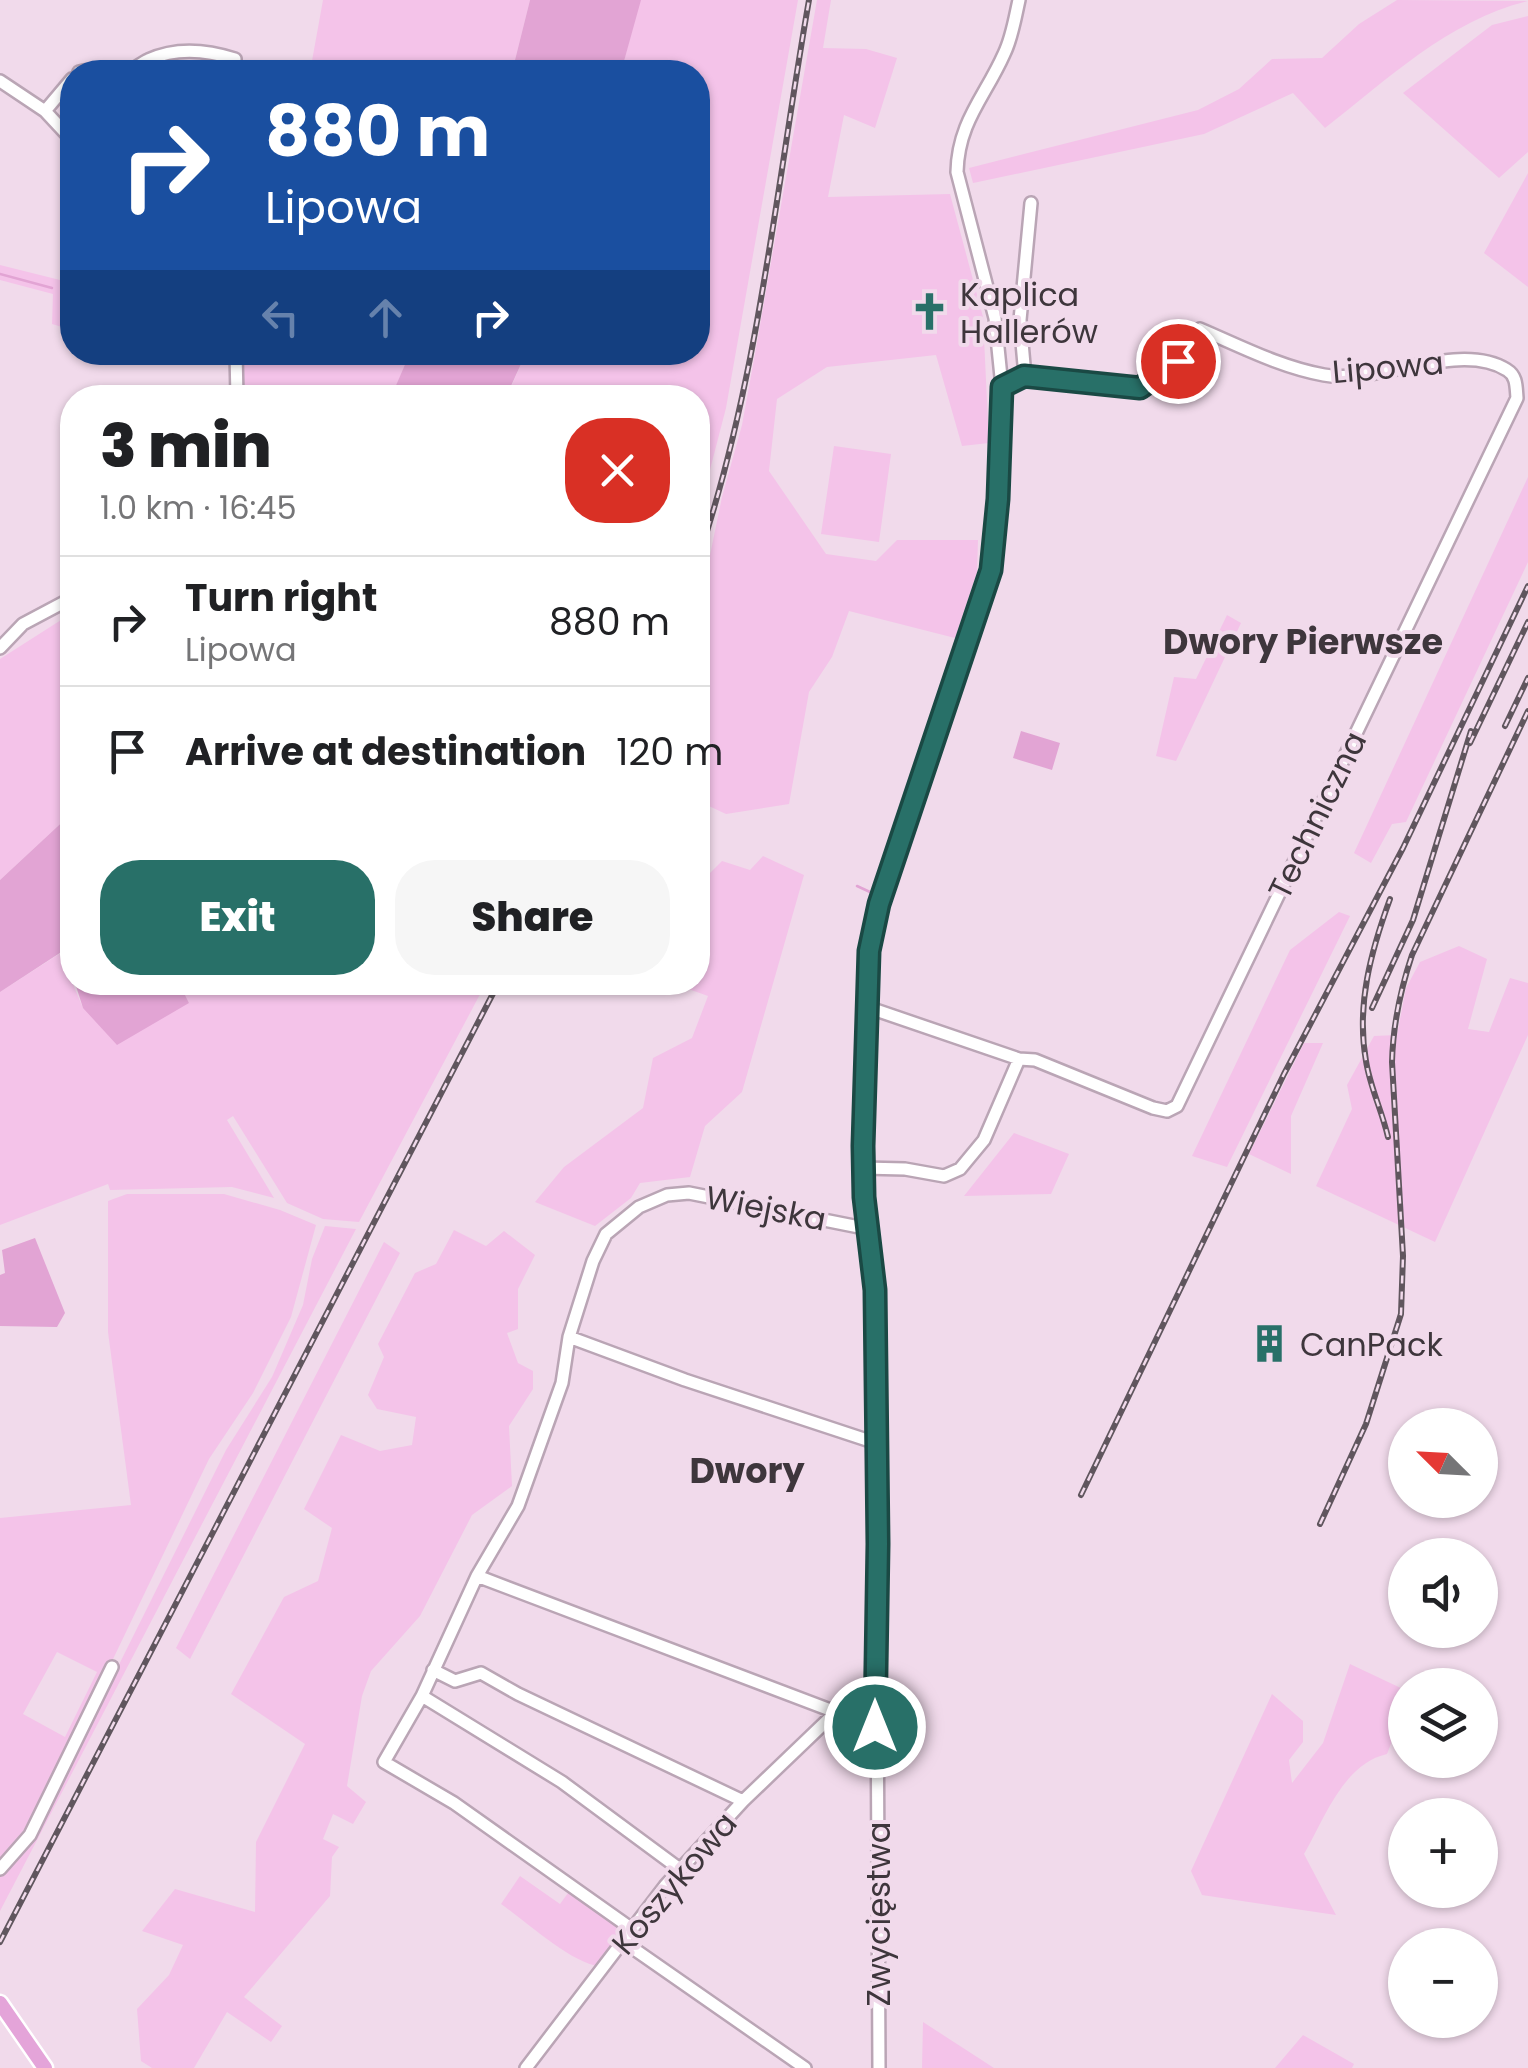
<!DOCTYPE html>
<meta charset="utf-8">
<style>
:root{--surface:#fff;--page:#f6f6f6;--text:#202124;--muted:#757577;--line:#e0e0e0;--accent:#287068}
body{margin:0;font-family:Poppins,sans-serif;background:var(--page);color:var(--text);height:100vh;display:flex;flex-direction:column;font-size:38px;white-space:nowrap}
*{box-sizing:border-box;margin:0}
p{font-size:32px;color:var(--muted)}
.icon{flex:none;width:55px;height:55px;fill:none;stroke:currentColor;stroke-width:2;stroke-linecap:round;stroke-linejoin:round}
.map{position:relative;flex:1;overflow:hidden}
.side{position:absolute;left:60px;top:385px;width:650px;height:610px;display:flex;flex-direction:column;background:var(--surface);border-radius:40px;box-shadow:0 2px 8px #0004}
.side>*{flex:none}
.guide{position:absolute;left:60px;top:60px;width:650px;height:305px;border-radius:40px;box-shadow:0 2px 8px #0004;background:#1a4fa0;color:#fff;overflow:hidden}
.needle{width:65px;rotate:294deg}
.tools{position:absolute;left:1388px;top:1408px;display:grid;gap:20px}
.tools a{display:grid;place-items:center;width:110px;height:110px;border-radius:50%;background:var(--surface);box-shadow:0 2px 8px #0004;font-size:50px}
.pin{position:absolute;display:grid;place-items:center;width:85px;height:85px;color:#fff;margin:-42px;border:5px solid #fff;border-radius:50%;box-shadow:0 2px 10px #0007}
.me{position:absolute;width:110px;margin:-55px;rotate:0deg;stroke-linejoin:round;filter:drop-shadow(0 0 8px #0008)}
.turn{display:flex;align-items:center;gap:35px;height:210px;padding:0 40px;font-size:45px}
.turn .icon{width:130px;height:130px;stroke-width:2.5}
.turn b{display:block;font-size:70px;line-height:85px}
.lanes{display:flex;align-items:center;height:95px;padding:0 40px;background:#0003;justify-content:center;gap:50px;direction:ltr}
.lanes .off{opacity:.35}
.round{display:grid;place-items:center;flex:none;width:105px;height:105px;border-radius:40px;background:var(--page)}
.overview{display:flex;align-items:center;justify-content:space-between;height:170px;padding:0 40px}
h1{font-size:60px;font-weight:800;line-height:75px}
.primary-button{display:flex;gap:20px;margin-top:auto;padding:20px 40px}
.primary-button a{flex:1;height:115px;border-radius:40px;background:var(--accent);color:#fff;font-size:40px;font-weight:800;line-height:115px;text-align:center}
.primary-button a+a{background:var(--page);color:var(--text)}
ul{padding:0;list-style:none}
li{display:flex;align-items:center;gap:30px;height:130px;padding:0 40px;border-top:2px solid var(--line)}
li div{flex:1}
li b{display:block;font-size:38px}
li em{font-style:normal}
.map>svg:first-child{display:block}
.green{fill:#f4c3e9;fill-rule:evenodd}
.water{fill:#e2a4d4}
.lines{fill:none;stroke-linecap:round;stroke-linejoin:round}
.stream{stroke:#e2a4d4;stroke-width:2.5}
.minor-casing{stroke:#baa5b5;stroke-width:16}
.major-casing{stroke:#fff;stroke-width:19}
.minor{stroke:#fff;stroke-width:11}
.major{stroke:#e4a4d9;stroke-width:14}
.rail-casing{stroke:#60565e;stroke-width:6}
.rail{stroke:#f1daeb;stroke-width:2.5;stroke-dasharray:8;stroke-linecap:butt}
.route-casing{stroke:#1a4944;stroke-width:25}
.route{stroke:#287068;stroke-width:18}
.labels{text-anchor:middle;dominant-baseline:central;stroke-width:8;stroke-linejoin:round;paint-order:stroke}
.poi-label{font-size:32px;fill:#3e363c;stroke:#f1daeb;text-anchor:start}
.street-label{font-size:32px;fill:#3e363c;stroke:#f1daeb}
.neighbourhood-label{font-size:35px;font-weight:bold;fill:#3e363c;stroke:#f1daeb}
</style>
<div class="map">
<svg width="1528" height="2068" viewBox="0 0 1528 2068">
<rect width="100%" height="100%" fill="#f1daeb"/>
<path class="green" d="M323,0H530L512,72H310Z
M640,0H798L726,408L698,516V398H506L526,353L698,352V72H621Z
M817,0H831L823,48L866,49L897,58L875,128L844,115L828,197L950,194L983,317L989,443L962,446L936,355L827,367L777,399L769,471L826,554L876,561L897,540H978L977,572L955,638L849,611L832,657L809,692L789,804L726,814L698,801V637L702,623L703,589L722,497L742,425L755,354Z
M1397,0L1528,1C1449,20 1388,79 1325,128L1293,93L1204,134L973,183L969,168L1198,110L1239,89L1272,59L1322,58L1359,24Z
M1528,16V152L1499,178L1403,93L1492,25Z
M1528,173V287L1484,253Z
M0,265L72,283V330L52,324L53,294L0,280Z
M239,353H252L259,361L263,353H410L391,398L240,397L243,380Z
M834,446L891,454L879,542L821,534Z
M1528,477V562L1406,822L1392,824L1371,863L1354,853Z
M72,613V813L0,880V659Z
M1227,615L1241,623L1176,761L1156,756L1174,677L1196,679Z
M763,856L804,875L742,1092L705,1126L690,1177L640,1183L631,1198L595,1226L535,1202L564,1167L643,1108L653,1058L692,1038L708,996L680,986L679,983L698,982V885L722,861L750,870Z
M1339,912L1350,916L1227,1167L1192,1156L1290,950Z
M1459,946L1487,959L1468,1029L1489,1032L1510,978L1528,983V1035L1435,1242L1316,1186L1352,1109L1347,1085L1374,1036L1397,1035L1406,988L1420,962Z
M70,947L72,982L83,1008L189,1003L179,983H486L359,1222L323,1219L287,1203L233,1116L227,1120L274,1198L232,1187L110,1190L108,1184L0,1225V992Z
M1304,1043H1323L1291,1116V1174L1249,1154Z
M1014,1133L1069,1154L1051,1194L964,1196Z
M127,1194H224L280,1210L316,1225L291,1317L253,1393L209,1459L43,1805L30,1827L0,1863V1518L131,1505L108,1332V1201ZM57,1652L97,1672L65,1737L23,1714Z
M325,1226L356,1229L0,1911V1874L32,1839L226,1450L272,1377L303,1305L312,1259Z
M454,1230L486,1246L504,1231L535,1255L518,1289V1329L507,1333L518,1363L533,1371V1389L509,1426L512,1486L472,1515L420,1616L371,1671L362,1696L347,1786L366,1802L353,1824L333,1814L323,1839L339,1847L332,1857L330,1896L244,1997L282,2026L271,2042L227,2012L194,2068H152L141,2061L137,2009L169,1975L183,1945L142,1931L175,1889L255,1912L256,1842L305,1744L231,1694L284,1597L318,1581L332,1528L304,1509L341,1435L380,1451L412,1445L416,1417L377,1409L368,1395L384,1357L378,1344L415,1273L436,1264Z
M384,1242L400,1253L190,1659L176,1648Z
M1350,1664L1405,1690V1707L1387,1754C1343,1764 1325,1818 1304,1854L1336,1915L1202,1895L1191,1871L1272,1694L1303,1721V1742L1289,1760L1292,1783L1323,1743Z
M520,1876L560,1904L571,1889L622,1928V1934L599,1966C572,1964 524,1920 501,1904Z
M923,2022L994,2068H922Z
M1303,2035L1354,2064L1352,2068H1275Z"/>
<path class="water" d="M530,0H641L621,72H512Z
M410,353V352L526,353L506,397H391Z
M1021,731L1060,743L1052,770L1013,758Z
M72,813V953L69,947L0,992V880Z
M75,983H179L189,1003L117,1045L83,1008Z
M35,1238L65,1313L57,1327L0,1326V1275L5,1273L2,1250Z"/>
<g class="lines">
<path class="stream" d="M0,274L52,288
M857,886L870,892"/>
<defs>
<path id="minor" d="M79,72C94,67 111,76 127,72C134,70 141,63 148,60C176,47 207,50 235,59
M0,81L45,111L72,140
M45,111L72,79
M236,352L237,398
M1025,376L1020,320L1031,203
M0,648L23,624L72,598
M867,1007L1019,1059
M863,1168L905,1169L944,1176L960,1169L984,1140L1019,1059L1035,1060L1153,1108L1167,1111L1177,1106L1517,398C1516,387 1517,376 1507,370C1460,340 1377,385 1324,375C1280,367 1240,346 1200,329L1178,361L1140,388L1025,376L1002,387
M569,1337L685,1380L876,1443
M477,1576L875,1727
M433,1670L455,1681L481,1673L518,1694L743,1801
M422,1696L562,1782L681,1870
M0,1869L30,1835L112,1667
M632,1929L454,1803L384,1762L422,1696L477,1576L518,1506L562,1383L569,1337L593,1261L606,1234L639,1207L667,1195L689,1193L869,1229
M624,1942L805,2068
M526,2068L665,1886L743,1801L837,1711L862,1691L875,1688
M879,2068L875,1290L864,1197L863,1146L869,951L879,905L986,588L994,546L1002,387L995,318L957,172C958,122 985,97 1004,54C1012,38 1015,18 1019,0"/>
<path id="major" d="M0,2003L45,2068"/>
</defs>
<use href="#minor" class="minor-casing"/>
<use href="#major" class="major-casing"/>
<use href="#minor" class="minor"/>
<use href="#major" class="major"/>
<defs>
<path id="rail" d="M698,559C759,379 776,187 809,0
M1505,726L1528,678
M1470,743L1528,622
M1372,1008L1413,920L1471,731
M1388,1137C1382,1111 1370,1087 1366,1061C1356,1005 1371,951 1390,899
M1081,1495L1284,1074L1403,848L1528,586
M1320,1524L1366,1424L1401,1314L1403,1256L1392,1062C1393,1024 1400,991 1412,955L1528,711
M0,1942L499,982"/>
</defs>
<use href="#rail" class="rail-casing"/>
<use href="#rail" class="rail"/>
</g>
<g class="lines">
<defs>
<path id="route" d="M875,1727L878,1544L875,1290L864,1197L863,1146L869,951L879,904L991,570L998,499L1002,387L1024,376L1140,388L1178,361"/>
</defs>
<use href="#route" class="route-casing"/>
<use href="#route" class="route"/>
</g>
<defs>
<symbol id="church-bare" viewBox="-9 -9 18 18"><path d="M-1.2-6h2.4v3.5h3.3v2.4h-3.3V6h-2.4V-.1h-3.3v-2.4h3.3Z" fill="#287068" stroke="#f1daeb" stroke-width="2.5" paint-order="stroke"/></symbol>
<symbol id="building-bare" viewBox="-9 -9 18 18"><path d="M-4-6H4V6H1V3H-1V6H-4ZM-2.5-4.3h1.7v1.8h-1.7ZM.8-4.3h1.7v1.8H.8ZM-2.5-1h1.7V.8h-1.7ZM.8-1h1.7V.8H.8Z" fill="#287068" stroke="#f1daeb" stroke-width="2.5" paint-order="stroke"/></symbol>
</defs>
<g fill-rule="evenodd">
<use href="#church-bare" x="902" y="284" width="55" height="55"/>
<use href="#building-bare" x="1242" y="1316" width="55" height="55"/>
</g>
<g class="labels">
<g class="poi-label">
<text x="960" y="294">Kaplica<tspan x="960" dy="37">Hallerów</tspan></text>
<text x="1300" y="1344">CanPack</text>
</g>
<g class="street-label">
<text transform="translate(1388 367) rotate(-5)">Lipowa</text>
<text transform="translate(1317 815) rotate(-64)">Techniczna</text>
<text transform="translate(766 1208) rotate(11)">Wiejska</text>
<text transform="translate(674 1883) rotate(-50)">Koszykowa</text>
<text transform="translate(878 1914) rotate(-90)">Zwycięstwa</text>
</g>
<g class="neighbourhood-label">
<text x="1303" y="641">Dwory Pierwsze</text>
<text x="747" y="1470">Dwory</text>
</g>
</g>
</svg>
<div class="tools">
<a><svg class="needle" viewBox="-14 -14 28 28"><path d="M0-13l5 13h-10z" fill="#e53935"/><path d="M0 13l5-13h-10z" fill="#757577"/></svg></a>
<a><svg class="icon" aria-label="sound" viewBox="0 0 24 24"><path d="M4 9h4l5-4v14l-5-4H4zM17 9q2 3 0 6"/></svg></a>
<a><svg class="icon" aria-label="layers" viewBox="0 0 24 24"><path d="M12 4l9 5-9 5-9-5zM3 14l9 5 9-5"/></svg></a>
<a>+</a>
<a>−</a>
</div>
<div class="pin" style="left:1178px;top:361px;background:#d93025"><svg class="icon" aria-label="arrive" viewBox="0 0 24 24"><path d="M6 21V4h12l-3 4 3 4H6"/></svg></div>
<svg class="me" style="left:875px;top:1727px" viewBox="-20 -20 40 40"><circle r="17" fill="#287068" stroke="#fff" stroke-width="3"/><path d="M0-11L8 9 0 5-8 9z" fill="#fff"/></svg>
<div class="guide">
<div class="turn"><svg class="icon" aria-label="right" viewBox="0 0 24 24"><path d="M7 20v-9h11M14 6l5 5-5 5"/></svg><div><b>880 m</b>Lipowa</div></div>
<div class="lanes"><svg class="icon off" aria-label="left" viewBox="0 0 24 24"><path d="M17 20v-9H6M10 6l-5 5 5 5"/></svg><svg class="icon off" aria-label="ahead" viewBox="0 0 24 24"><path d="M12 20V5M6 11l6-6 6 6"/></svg><svg class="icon" aria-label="right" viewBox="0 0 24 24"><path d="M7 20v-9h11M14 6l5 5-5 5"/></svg></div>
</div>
<section class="side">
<div class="overview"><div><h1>3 min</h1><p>1.0 km · 16:45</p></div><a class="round" style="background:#d93025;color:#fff"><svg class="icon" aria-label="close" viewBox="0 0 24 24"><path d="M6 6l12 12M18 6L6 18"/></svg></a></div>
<ul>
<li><svg class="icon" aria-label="right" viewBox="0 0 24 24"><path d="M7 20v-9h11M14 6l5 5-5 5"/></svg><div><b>Turn right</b><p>Lipowa</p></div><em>880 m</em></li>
<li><svg class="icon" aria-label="arrive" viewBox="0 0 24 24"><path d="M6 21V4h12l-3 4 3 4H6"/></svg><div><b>Arrive at destination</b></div><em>120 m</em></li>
</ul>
<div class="primary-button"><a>Exit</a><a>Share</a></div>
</section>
</div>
